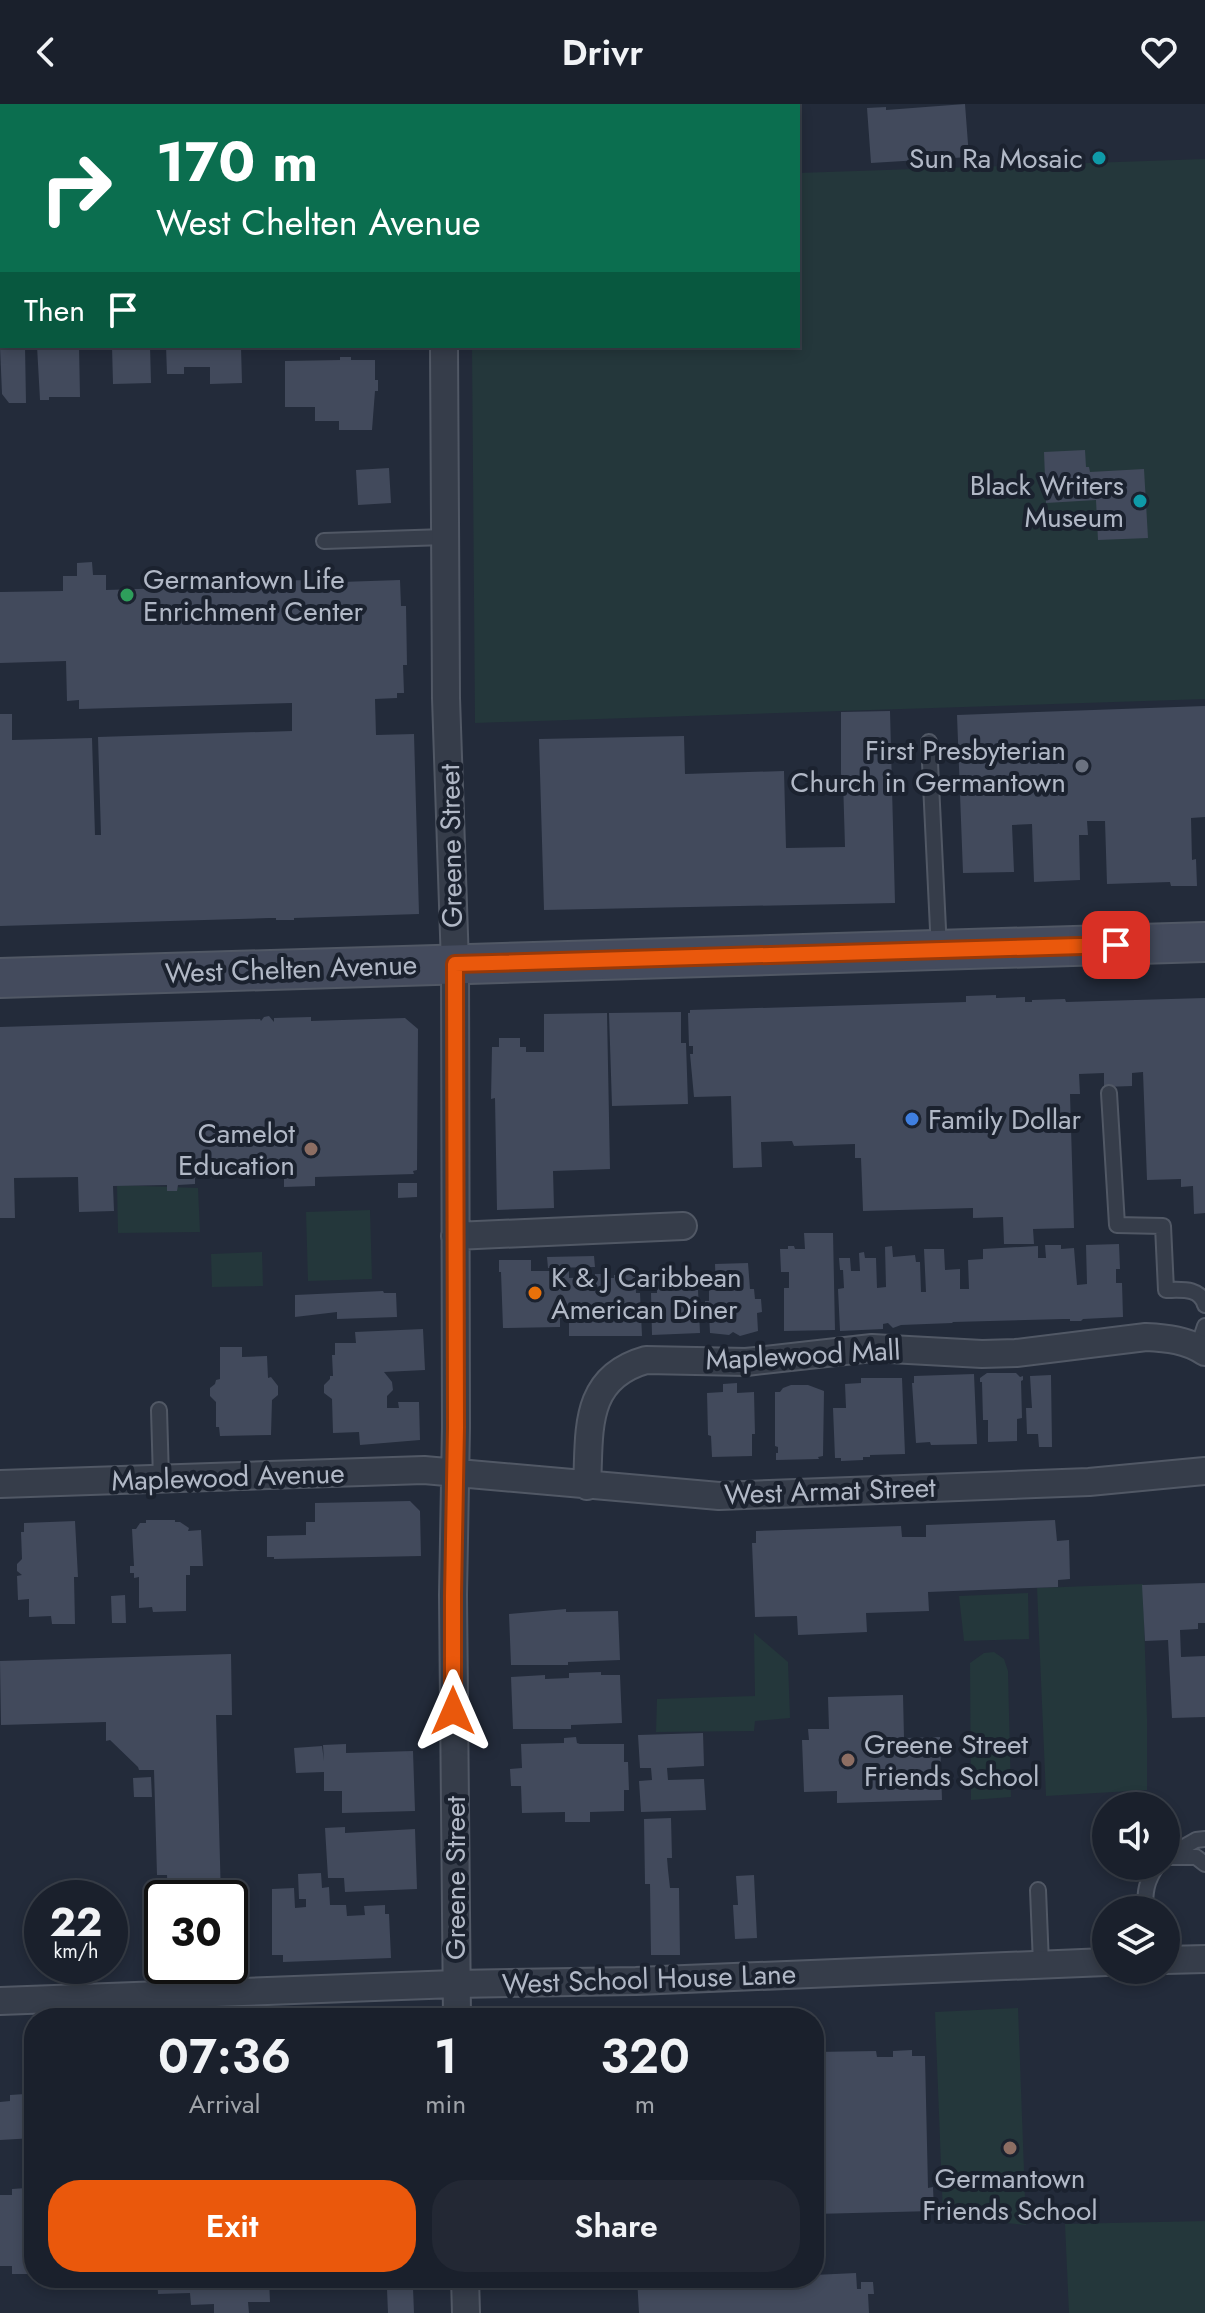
<!DOCTYPE html>
<style>
:root{--surface:#1a202c;--page:#232834;--text:#f1f3f6;--muted:#9fa3a9;--line:#383e48;--accent:#ea580c}
body{margin:0;font-family:Jost,sans-serif;background:var(--page);color:var(--text);height:100vh;display:flex;flex-direction:column;font-size:30px;white-space:nowrap}
*{box-sizing:border-box;margin:0}
p{font-size:26px;color:var(--muted)}
.icon{flex:none;width:44px;height:44px;fill:none;stroke:currentColor;stroke-width:2;stroke-linecap:round;stroke-linejoin:round}
.map{position:relative;flex:1;overflow:hidden}
.sheet{position:absolute;left:24px;top:1904px;width:800px;height:280px;display:flex;flex-direction:column;background:var(--surface);border-radius:32px;box-shadow:0 4px 12px #0003,0 0 0 2px var(--line)}
.sheet>*{flex:none}
.banner{position:absolute;left:0px;top:0px;width:800px;height:244px;box-shadow:0 4px 12px #0003,0 0 0 2px var(--line);background:#0b6e4f;color:#fff;overflow:hidden}
.buttons{position:absolute;left:1092px;top:1688px;display:grid;gap:16px}
.buttons a{display:grid;place-items:center;width:88px;height:88px;border-radius:50%;background:var(--surface);box-shadow:0 4px 12px #0003,0 0 0 2px var(--line);font-size:40px}
.speed{position:absolute;left:24px;top:1776px;display:flex;gap:16px;font-size:40px;font-weight:700;text-align:center}
.speed>*{display:grid;place-content:center;width:104px;height:104px;border-radius:50%;background:var(--surface);box-shadow:0 4px 12px #0003,0 0 0 2px var(--line);line-height:1}
.speed small{font-size:20px;font-weight:400}
.speed .limit{border:4px solid #111;border-radius:12px;background:#fff;color:#111}
.pin{position:absolute;display:grid;place-items:center;width:68px;height:68px;color:#fff;margin:-34px;border-radius:16px;box-shadow:0 4px 12px #0006}
.me{position:absolute;width:88px;margin:-44px;rotate:0deg;stroke-linejoin:round;filter:drop-shadow(0 0 6px #0008)}
.turn{display:flex;align-items:center;gap:28px;height:168px;padding:0 24px;font-size:36px}
.turn .icon{width:104px;height:104px;stroke-width:2.5}
.turn b{display:block;font-size:56px;line-height:68px}
.then{display:flex;align-items:center;height:76px;padding:0 24px;background:#0003;gap:16px;font-size:30px}
.eta{display:flex;justify-content:space-evenly;align-items:center;height:136px;text-align:center}
.eta b{font-size:48px;font-weight:600;line-height:56px}
.primary-button{display:flex;gap:16px;margin-top:auto;padding:16px 24px}
.primary-button a{flex:1;height:92px;border-radius:32px;background:var(--accent);color:#fff;font-size:32px;font-weight:600;line-height:92px;text-align:center}
.primary-button a+a{background:var(--page);color:var(--text)}
header{display:flex;justify-content:space-between;align-items:center;height:104px;padding:0 24px;background:var(--surface);font-size:36px;font-weight:600}
.map>svg:first-child{display:block}
.green{fill:#24373b}
.building{fill:#424a5c}
.lines{fill:none;stroke-linecap:round;stroke-linejoin:round}
.lane-casing{stroke:#515865;stroke-width:18}
.street-casing{stroke:#515865;stroke-width:30}
.secondary-casing{stroke:#515865;stroke-width:42}
.lane{stroke:#363d4a;stroke-width:14}
.street{stroke:#363d4a;stroke-width:26}
.secondary{stroke:#444b5d;stroke-width:38}
.route-casing{stroke:#983908;stroke-width:20}
.route{stroke:#ea580c;stroke-width:14}
.culture-dot{fill:#0f9aa8;stroke:#1b222f;stroke-width:3}
.leisure-dot{fill:#2e9e5b;stroke:#1b222f;stroke-width:3}
.worship-dot{fill:#6b7280;stroke:#1b222f;stroke-width:3}
.shop-dot{fill:#3f7fe0;stroke:#1b222f;stroke-width:3}
.education-dot{fill:#8d6e63;stroke:#1b222f;stroke-width:3}
.food-dot{fill:#e8710a;stroke:#1b222f;stroke-width:3}
.labels{text-anchor:middle;dominant-baseline:central;stroke-width:8;stroke-linejoin:round;paint-order:stroke}
.poi-label{font-size:28px;fill:#b1b8c6;stroke:#1b222f;text-anchor:end}
.street-label{font-size:28px;fill:#b1b8c6;stroke:#1b222f}
</style>
<header><svg class="icon" aria-label="back" viewBox="0 0 24 24"><path d="M15 5l-7 7 7 7"/></svg>Drivr<svg class="icon" aria-label="heart" viewBox="0 0 24 24"><path d="M12 20l-8-8c-3-5 5-10 8-4 3-6 11-1 8 4z"/></svg></header>
<div class="map">
<svg width="1205" height="2209" viewBox="0 0 1205 2209">
<rect width="100%" height="100%" fill="#232b3a"/>
<path class="green" d="M1205,55V595L475,619L472,242H798V69Z
M117,1081L198,1084L200,1128L118,1129Z
M370,1106L372,1175L308,1177L306,1108Z
M262,1148L263,1182L212,1183L211,1150Z
M1143,1480L1147,1615V1686L1046,1692L1037,1484Z
M1028,1489L1029,1535L964,1537L959,1492Z
M754,1529L788,1558L790,1614L755,1617L754,1627L656,1628L657,1595L755,1592Z
M994,1548L1004,1555L1008,1567L1011,1693L971,1696L970,1559L984,1549Z
M1018,1904L1026,2121L943,2112L935,1908Z
M1205,2117V2209H1069L1065,2120Z"/>
<path class="building" d="M965,0L969,53L871,59L867,4L886,3V6Z
M0,242H25L26,299H9L2,290Z
M37,242H79L80,293H49V296H40Z
M112,242H150L151,279L113,280Z
M166,242L241,243L242,279L210,280V263H184V270H167Z
M340,253H351V256H375V276H378V287H375L372,326H339V317H315V303H285V257L340,256Z
M1085,346L1086,363H1089L1090,368L1144,365L1148,434L1098,436L1096,396L1046,399L1044,348Z
M389,364L391,399L358,401L356,366Z
M92,458L93,471H106V486L266,481V477L311,476V479L400,476L401,502H406L407,561H403L404,589H397V594L375,595L376,631L414,630L419,810L294,814V816H276V814H269L0,822V610H12V636L92,634L95,731H101L98,633L292,627V599L79,605V596L67,597L66,557L0,559V488L63,487V472H77V459Z
M1205,602V713L1191,714L1192,756L1196,755L1197,782H1171L1170,778L1107,780L1105,717H1087L1088,731H1079L1080,776L1034,778L1032,720L1012,721L1014,768L963,769L957,611Z
M890,607L895,799L544,806L539,635L684,632L685,670L784,667L786,744L845,743L843,676H842L841,670V608Z
M996,891V894L1025,893V898H1032V896L1065,895L1066,898L1205,894V1109L1194,1110L1193,1082L1181,1083V1075L1147,1076L1143,968L1132,969V982L1104,983V969L1079,970L1080,990H1070L1074,1124L1033,1125L1034,1140H1004L1003,1113L973,1114V1104L863,1107L861,1054H855V1040L794,1042L792,1037L761,1038L762,1063L733,1064L731,992L694,993L690,950H693V942H689L688,909H690V906L966,898V892Z
M681,908V939H686L688,1000L612,1002L609,909Z
M607,909L610,1065L553,1067L554,1104L497,1106L495,994L491,995L492,943H499V934H520V943H526V948H544V910Z
M269,912L274,918V914L311,913V917L405,914L418,925L417,1066L413,1067L414,1070L315,1073V1082L284,1083V1071L195,1074V1080L178,1081L177,1087H167V1081L113,1082L114,1107L79,1108L78,1073L14,1074L15,1114H0V923L260,915L261,917L264,913Z
M398,1079H417V1093L398,1094Z
M804,1129H833L835,1226L784,1227V1184H789V1168H781L780,1145H788V1142H794L795,1145H805Z
M1119,1140L1120,1165H1116V1179H1122L1123,1213L1083,1215L1081,1217H1070V1215H1064L953,1218L952,1219L901,1221L893,1224L888,1219L883,1220V1225L840,1227L838,1185L844,1184L843,1166H840L839,1154H850L851,1167H860L859,1149L864,1148L865,1154H876L877,1184L886,1183L885,1143L892,1142L893,1153L915,1151L916,1158H920L921,1188H926L924,1145H944L945,1166L960,1165V1185H969L968,1156L983,1155V1145L1038,1142V1154H1046L1045,1141H1061V1145L1074,1144L1077,1181L1087,1180L1086,1141Z
M594,1152L595,1163L548,1164L547,1153Z
M499,1156H531V1167H569V1174L595,1173V1170H611V1174H614V1171L635,1170L636,1189H640L642,1232H569V1214H560V1223L503,1224L501,1168H499Z
M748,1159L750,1185H754L755,1195H761L762,1208L757,1209L758,1227L740,1232L733,1228L729,1231L710,1229L709,1210L705,1211V1197H709V1186H716L715,1160Z
M691,1169L692,1186H698L700,1229L652,1231L651,1189H657V1170Z
M383,1187L384,1189H396L397,1213L337,1215V1208L295,1213V1191Z
M423,1225L425,1266L384,1268L392,1278L393,1286L387,1292V1304H399L398,1298H419L420,1336L360,1341L359,1328L333,1329L332,1295L324,1289V1281L330,1275V1272H333L332,1251H335V1239H356L355,1228Z
M220,1243H242V1253L267,1252L268,1274L271,1273L278,1282V1291L272,1296L271,1331L220,1332L219,1323H216V1298L210,1292V1284L215,1280L216,1276L220,1275Z
M987,1269H1016L1020,1273L1023,1272V1276L1021,1277L1022,1314L1017,1315V1337L988,1338V1316H983L982,1278H980V1274Z
M974,1270L977,1340L931,1341L930,1338L916,1339L912,1279H914V1272Z
M1051,1271L1052,1343H1039L1038,1330H1027L1026,1304H1032L1030,1272Z
M861,1274H902L905,1350L870,1351V1353H863V1356L841,1357V1354H835L833,1304H846L845,1280L861,1279Z
M737,1279V1289L754,1288L755,1330H752V1352L712,1353L711,1332L708,1331L707,1289L723,1288V1280Z
M791,1281H808L824,1287L823,1352L818,1353L819,1355L776,1356V1349H778V1343L775,1342V1288H780L783,1284Z
M410,1397L420,1407L421,1452L274,1455V1453H267V1432L306,1431V1418H315V1399Z
M146,1416H175V1418H180L189,1424L188,1427L201,1426L203,1462H190V1471H186V1507L153,1508L152,1503L139,1504V1473L134,1474V1469H130V1462H134L132,1425H136L140,1419H146Z
M1055,1416L1057,1437L1069,1436L1070,1475L1058,1476V1483L928,1488L929,1507L866,1509L867,1528L798,1531L797,1512L755,1513L752,1439H756V1427L901,1422L902,1433H926V1421Z
M75,1417L78,1473H74L75,1520H52L51,1512L29,1513V1495L18,1496L17,1472L22,1471L17,1467V1460L22,1455L21,1428H24V1419Z
M1205,1479V1519H1198V1525L1180,1526L1181,1553L1205,1552V1613L1172,1614L1168,1536L1145,1537L1142,1481Z
M125,1491L126,1519H112L111,1492Z
M566,1505V1508L618,1507L620,1556L568,1558V1561H511L509,1510Z
M231,1550L232,1611H216L221,1794H168L167,1771H157L154,1666H139L138,1663L110,1636L106,1637V1618L1,1621L0,1557Z
M601,1568V1571H620L622,1619L571,1621V1625H513L511,1573L545,1571V1575L569,1574V1569Z
M903,1591L904,1634L940,1633L942,1696L837,1699V1687L804,1688L802,1636H809L808,1625H829L828,1593Z
M703,1629L704,1662L667,1664L668,1676L704,1675L706,1706L641,1708L639,1677L652,1676L651,1664H640L638,1631Z
M576,1633L577,1639L580,1640H624V1658H628L629,1686H624V1707L590,1708V1718H565V1708L522,1709L521,1682H511L510,1665L522,1664L521,1640L564,1639V1634Z
M346,1640V1649L413,1647L415,1707L342,1709V1687H324V1668L296,1669L294,1644L322,1642L324,1657L323,1641Z
M151,1673L152,1693H134L133,1674Z
M671,1714L672,1754H667L668,1766L670,1784H679L680,1851H651L650,1780H645L644,1715Z
M345,1723V1729L415,1725L417,1785L345,1788L344,1774H328L325,1724Z
M321,1769L322,1784L329,1783L330,1801H346L347,1812L365,1811L364,1802L385,1801V1810H389L391,1854L283,1858V1851H272V1785L294,1784L295,1804L306,1803V1795H299L298,1770Z
M754,1771L757,1834L735,1835L733,1801H738L736,1772Z
M912,1946V1952H925L928,2084L933,2083L934,2107L814,2110V1948L876,1947L877,1953H893V1947Z
M25,1990L26,1998H34V2034L0,2036V1998L10,1997V1991Z
M26,2084V2089H34V2170H12V2162H0V2091H12V2085Z
M856,2169L857,2185H861V2178H873L874,2190H868L869,2209H639L637,2174H814V2171Z
M157,2174H269L270,2198H248L249,2209H214V2200L191,2201L190,2189L158,2190Z
M413,2184L414,2209H388L387,2185Z"/>
<g class="lines">
<defs>
<path id="lane" d="M324,437L445,433
M929,638L939,846
M1109,989L1117,1121L1163,1122L1166,1186C1181,1186 1200,1183 1205,1201
M1198,1243L1205,1222
M159,1306L161,1375
M1166,1753L1196,1736L1205,1735
M1170,1753H1196L1205,1760
M1038,1786L1041,1860
M1145,1806C1145,1788 1146,1777 1157,1762"/>
<path id="street" d="M184,0V2
M442,0V2
M0,200L2,199
M444,242L446,594L455,860L456,1323L453,1491L457,1914
M455,1132L683,1122
M0,1380L424,1366L719,1392L1089,1378L1205,1367
M587,1382C590,1328 582,1274 646,1256L746,1258L872,1244L982,1250L1016,1249L1146,1233C1167,1234 1187,1236 1205,1248
M1166,1856L1205,1855
M0,1897L455,1880L636,1877L1106,1858
M465,2174L466,2209"/>
<path id="secondary" d="M0,874L1205,838"/>
</defs>
<use href="#lane" class="lane-casing"/>
<use href="#street" class="street-casing"/>
<use href="#secondary" class="secondary-casing"/>
<use href="#lane" class="lane"/>
<use href="#street" class="street"/>
<use href="#secondary" class="secondary"/>
</g>
<g class="lines">
<defs>
<path id="route" d="M453,1607V1491L456,1323L455,860L1116,841"/>
</defs>
<use href="#route" class="route-casing"/>
<use href="#route" class="route"/>
</g>
<g class="culture-dot">
<circle cx="1099" cy="54" r="8"/>
<circle cx="1140" cy="397" r="8"/>
</g>
<circle class="leisure-dot" cx="127" cy="491" r="8"/>
<circle class="worship-dot" cx="1082" cy="662" r="8"/>
<circle class="shop-dot" cx="912" cy="1015" r="8"/>
<g class="education-dot">
<circle cx="311" cy="1045" r="8"/>
<circle cx="848" cy="1656" r="8"/>
<circle cx="1010" cy="2044" r="8"/>
</g>
<circle class="food-dot" cx="535" cy="1189" r="8"/>
<g class="labels">
<g class="poi-label">
<text x="1083" y="54">Sun Ra Mosaic</text>
<text x="1124" y="381">Black Writers<tspan x="1124" dy="32">Museum</tspan></text>
<text x="143" y="475" text-anchor="start">Germantown Life<tspan x="143" dy="32">Enrichment Center</tspan></text>
<text x="1066" y="646">First Presbyterian<tspan x="1066" dy="32">Church in Germantown</tspan></text>
<text x="928" y="1015" text-anchor="start">Family Dollar</text>
<text x="295" y="1029">Camelot<tspan x="295" dy="32">Education</tspan></text>
<text x="551" y="1173" text-anchor="start">K &amp; J Caribbean<tspan x="551" dy="32">American Diner</tspan></text>
<text x="864" y="1640" text-anchor="start">Greene Street<tspan x="864" dy="32">Friends School</tspan></text>
<text x="1010" y="2074" text-anchor="middle">Germantown<tspan x="1010" dy="32">Friends School</tspan></text>
</g>
<g class="street-label">
<text transform="translate(451 742) rotate(-91)">Greene Street</text>
<text transform="translate(291 865) rotate(-2)">West Chelten Avenue</text>
<text transform="translate(803 1251) rotate(-3)">Maplewood Mall</text>
<text transform="translate(228 1373) rotate(-2)">Maplewood Avenue</text>
<text transform="translate(830 1387) rotate(-2)">West Armat Street</text>
<text transform="translate(455 1774) rotate(-90)">Greene Street</text>
<text transform="translate(649 1875) rotate(-2)">West School House Lane</text>
</g>
</g>
</svg>
<div class="buttons">
<a><svg class="icon" aria-label="sound" viewBox="0 0 24 24"><path d="M4 9h4l5-4v14l-5-4H4zM17 9q2 3 0 6"/></svg></a>
<a><svg class="icon" aria-label="layers" viewBox="0 0 24 24"><path d="M12 4l9 5-9 5-9-5zM3 14l9 5 9-5"/></svg></a>
</div>
<div class="speed"><div>22<small>km/h</small></div><div class="limit">30</div></div>
<div class="pin" style="left:1116px;top:841px;background:#d93025"><svg class="icon" aria-label="arrive" viewBox="0 0 24 24"><path d="M6 21V4h12l-3 4 3 4H6"/></svg></div>
<svg class="me" style="left:453px;top:1607px" viewBox="-20 -20 40 40"><path d="M0-17L14 15 0 8-14 15z" fill="#ea580c" stroke="#fff" stroke-width="4"/></svg>
<div class="banner">
<div class="turn"><svg class="icon" aria-label="right" viewBox="0 0 24 24"><path d="M7 20v-9h11M14 6l5 5-5 5"/></svg><div><b>170 m</b>West Chelten Avenue</div></div>
<div class="then">Then<svg class="icon" aria-label="arrive" viewBox="0 0 24 24"><path d="M6 21V4h12l-3 4 3 4H6"/></svg></div>
</div>
<section class="sheet">
<div class="eta">
<div><b>07:36</b><p>Arrival</p></div>
<div><b>1</b><p>min</p></div>
<div><b>320</b><p>m</p></div>
</div>
<div class="primary-button"><a>Exit</a><a>Share</a></div>
</section>
</div>
